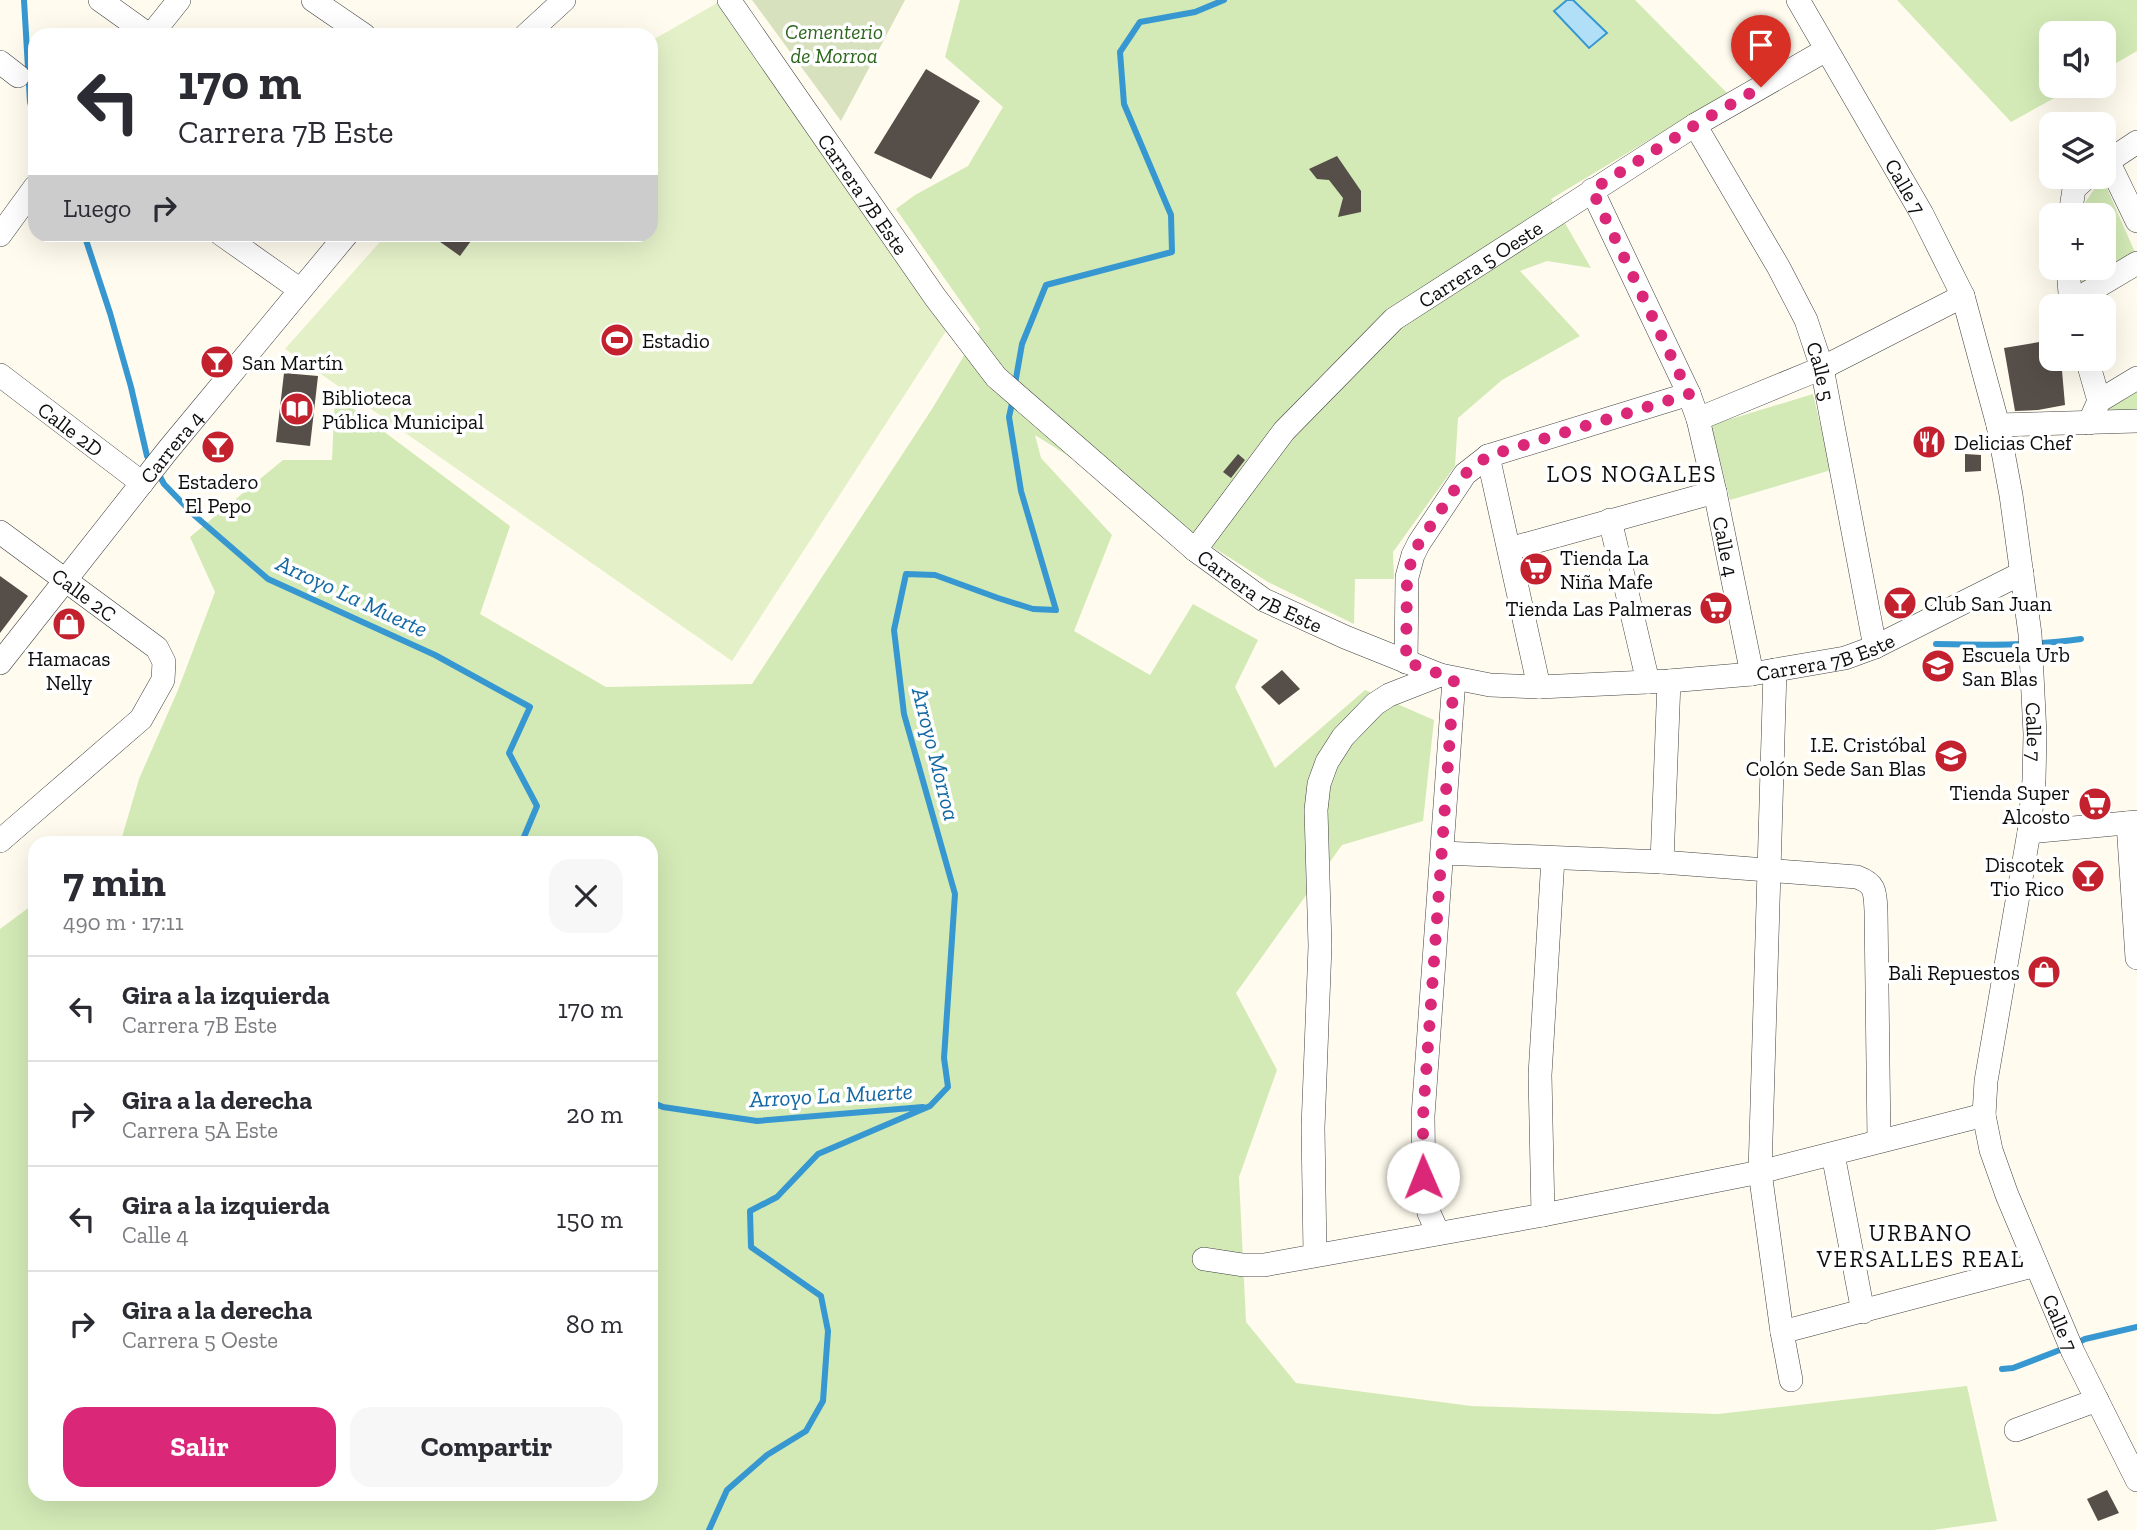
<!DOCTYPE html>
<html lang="es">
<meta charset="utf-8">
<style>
:root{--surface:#fff;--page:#f7f7f7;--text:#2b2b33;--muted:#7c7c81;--line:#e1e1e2;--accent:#db2777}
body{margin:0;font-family:"Zilla Slab",serif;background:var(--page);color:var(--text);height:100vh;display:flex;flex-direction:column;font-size:26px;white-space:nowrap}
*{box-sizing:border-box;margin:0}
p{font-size:23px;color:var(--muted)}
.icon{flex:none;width:38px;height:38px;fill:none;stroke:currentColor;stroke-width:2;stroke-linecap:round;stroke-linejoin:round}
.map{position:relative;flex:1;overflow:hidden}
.side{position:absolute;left:28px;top:836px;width:630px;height:665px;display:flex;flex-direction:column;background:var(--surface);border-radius:21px;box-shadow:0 7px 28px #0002}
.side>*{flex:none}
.top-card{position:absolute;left:28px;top:28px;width:630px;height:214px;border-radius:21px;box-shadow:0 7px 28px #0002;background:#fff;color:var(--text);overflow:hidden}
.buttons{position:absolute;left:2039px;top:21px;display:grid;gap:14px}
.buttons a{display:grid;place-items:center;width:77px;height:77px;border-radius:14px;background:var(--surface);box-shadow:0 7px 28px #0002;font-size:35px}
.pin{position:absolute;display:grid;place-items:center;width:60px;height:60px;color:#fff;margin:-72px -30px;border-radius:50% 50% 50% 0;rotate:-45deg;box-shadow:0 0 7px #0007}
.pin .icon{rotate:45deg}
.me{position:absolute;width:77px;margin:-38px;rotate:359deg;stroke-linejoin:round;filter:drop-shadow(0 0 5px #0008)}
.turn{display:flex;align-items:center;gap:24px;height:147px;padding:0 35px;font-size:32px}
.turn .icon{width:91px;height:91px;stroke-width:2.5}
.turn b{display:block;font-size:49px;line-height:60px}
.then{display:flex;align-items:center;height:66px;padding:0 35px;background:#0003;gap:14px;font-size:26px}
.round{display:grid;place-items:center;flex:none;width:74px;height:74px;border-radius:21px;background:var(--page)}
.headline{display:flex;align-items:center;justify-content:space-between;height:119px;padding:0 35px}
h1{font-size:42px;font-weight:700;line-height:52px}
.primary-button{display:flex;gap:14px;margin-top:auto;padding:14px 35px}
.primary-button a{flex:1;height:80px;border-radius:21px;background:var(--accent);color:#fff;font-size:28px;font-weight:700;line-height:80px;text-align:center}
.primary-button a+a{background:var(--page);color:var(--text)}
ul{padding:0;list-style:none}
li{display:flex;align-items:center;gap:21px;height:105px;padding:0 35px;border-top:2px solid var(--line)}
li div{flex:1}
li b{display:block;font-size:26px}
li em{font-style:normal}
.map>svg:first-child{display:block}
.green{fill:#d3eab6}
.cemetery{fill:#d7e1be}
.pitch{fill:#e4f1c8}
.water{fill:#b1dff8;stroke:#3697d1;stroke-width:2}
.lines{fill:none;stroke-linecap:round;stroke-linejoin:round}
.stream{stroke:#3697d1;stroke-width:6}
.building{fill:#564e49}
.minor-casing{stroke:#404040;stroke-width:24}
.minor{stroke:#fff;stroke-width:23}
.route{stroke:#db2777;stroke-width:12;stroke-dasharray:0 21.6}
.labels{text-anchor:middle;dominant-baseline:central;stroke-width:7;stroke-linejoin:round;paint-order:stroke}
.park-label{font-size:21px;font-style:italic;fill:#2d671c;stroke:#fff}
.street-label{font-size:21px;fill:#0d0d0d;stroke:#fff}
.poi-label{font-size:21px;fill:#0d0d0d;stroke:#fff;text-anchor:start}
.neighbourhood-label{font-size:23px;letter-spacing:2px;fill:#0d0d0d;stroke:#fff}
.water-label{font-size:23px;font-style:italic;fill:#1368a3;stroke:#fff}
</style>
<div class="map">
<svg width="2137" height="1530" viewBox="0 0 2137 1530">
<rect width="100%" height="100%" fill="#fffbee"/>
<path class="green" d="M960,0H1635L1727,93L1551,199L1591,268L1547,261L1520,271L1580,336L1502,380L1458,418L1455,466L1393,552L1394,579H1355L1354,624L1268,582L1035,435L1041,458L1112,535L1074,631L1150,675L1193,604L1258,640L1235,687L1275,768L1365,690L1434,720L1423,821L1342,845L1236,993L1277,1070L1239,1177L1246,1322L1296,1383L1471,1406L1718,1414L1967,1386L1997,1521L1933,1530H0V929L35,903V1494H651V844L113,843L122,837L139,779L178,690L215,592L190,537L283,460H332L335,395L510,526L480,614L606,687L752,684L932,409L980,329L896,209L915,195L968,166L1003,107L945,57Z
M1897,0H2137V51L2104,70V33H2051V86H2076L2011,122Z
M2102,177L2137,257L2078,291L2075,268H2104V215H2079L2081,209Z
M2137,391V413L2101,411Z
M1813,394L1831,470L1730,500L1711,425Z"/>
<path class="cemetery" d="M752,0H905L841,121Z"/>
<path class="pitch" d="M717,3L946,331L732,661L285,349L386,235L651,234V41Z"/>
<path class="water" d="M1567,0H1573L1607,33L1589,48L1554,11Z"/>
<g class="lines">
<path class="stream" d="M24,0L30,102L35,120
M84,234L110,313L131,387L147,456L152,464
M1015,384L1022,344L1046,285L1172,252L1171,215L1124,104L1120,52L1140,22L1195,12L1224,0
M158,473L164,484L194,515L268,579L435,655L530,707L509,753L537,806L521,844
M1936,644C1984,645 2032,646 2081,639
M651,1102L663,1107L757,1121L923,1107
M2075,1344L2085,1339L2137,1327
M2002,1369L2013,1368L2065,1348
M709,1530L727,1490L767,1455L806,1431L823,1401L828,1331L821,1296L751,1247L750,1211L777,1197L818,1154L930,1106L948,1087L944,1058L955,894L904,714L894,630L906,574L935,575L998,598L1033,609L1056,610L1021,491L1009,417L1013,399"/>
</g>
<path class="building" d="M926,69L980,101L931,179L874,153Z
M1337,156L1361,191V212L1338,217L1343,198L1329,180L1317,179L1309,169Z
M429,234H476L460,256Z
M2051,340V359H2061L2065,405L2038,410L2015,411L2004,348Z
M284,373L318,376L310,446L276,442Z
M1238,454L1245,460L1231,478L1223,472Z
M1965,454L1981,455V471L1965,472Z
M0,576L28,596L0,633Z
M1282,670L1300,689L1279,705L1261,687Z
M2107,1490L2119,1513L2098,1521L2087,1499Z"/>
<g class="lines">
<defs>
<g id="minor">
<path d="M100,0L149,35"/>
<path d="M313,0L364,35"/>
<path id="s1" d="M729,0L935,297L996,377L1195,550L1264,600L1345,637L1440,675L1490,685L1539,687L1669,681L1752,674L1845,658L1875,647L2022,573"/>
<path id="s2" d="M1798,0L1922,214L1963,296L1998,425L2011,495L2030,634L2035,734L2034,780L2029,832L1986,1081L1984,1115L1991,1150L2007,1195L2073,1352L2137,1480"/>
<path d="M151,35L179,0"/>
<path d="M526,35L564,0"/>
<path d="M0,62L18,76"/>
<path id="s3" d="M1695,125L1779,268L1806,320L1822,368L1875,647"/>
<path d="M2108,161L2137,221"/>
<path d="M2104,164L2137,142"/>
<path id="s4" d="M1592,190L1689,394L1698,419L1715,492L1752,674"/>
<path d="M2070,215L2074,189L2087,177"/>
<path d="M221,234L299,289"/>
<path d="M0,235L35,187"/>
<path d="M2068,268L2071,306"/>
<path d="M2070,303L2137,263"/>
<path d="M2087,359L2099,401"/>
<path id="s5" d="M0,375L142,483"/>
<path d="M1698,419L1822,368L1963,296"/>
<path d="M2089,423L2099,401L2137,378"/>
<path d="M1998,425L2137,421"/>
<path d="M1488,456L1539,687"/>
<path d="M1610,520L1648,682"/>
<path id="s6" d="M0,532L157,648L164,662L163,680L141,719L0,841"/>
<path d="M1509,549L1715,492"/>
<path id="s7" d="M1195,550L1284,431L1394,319L1695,125L1826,50"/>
<path d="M1406,662L1407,577L1413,555L1419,543L1465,474L1488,456L1689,394"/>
<path id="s8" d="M0,663L168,450L347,234"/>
<path d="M1775,670L1760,1172L1782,1332L1791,1380"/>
<path d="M2128,823L2137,958"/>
<path d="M2029,832L2137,822"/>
<path d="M1442,853L1662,862L1857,877C1876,884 1875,892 1876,911L1879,1141"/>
<path d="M1662,862L1669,681"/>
<path d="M1833,1154L1863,1312"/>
<path d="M1543,1215L1540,1075L1553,858"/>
<path d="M1438,1233L1429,1213L1424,1193L1423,1116L1454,679"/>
<path d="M1315,1254L1313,1128L1320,946L1316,810L1319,784L1327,762L1343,737L1375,704L1389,695L1440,675"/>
<path d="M1204,1259L1243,1265H1264L1543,1215L1760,1172L1984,1115"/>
<path d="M1782,1332L2036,1265"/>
<path d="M2016,1430L2097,1400"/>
</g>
</defs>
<use href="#minor" class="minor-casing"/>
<use href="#minor" class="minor"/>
</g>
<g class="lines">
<path class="route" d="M1423,1177V1116L1454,679L1406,662L1407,577L1413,555L1419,543L1465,474L1488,456L1689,394L1592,190L1695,125L1761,87"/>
</g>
<defs>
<symbol id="stadium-disc" viewBox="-11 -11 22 22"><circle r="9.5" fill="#c2212d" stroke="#fff"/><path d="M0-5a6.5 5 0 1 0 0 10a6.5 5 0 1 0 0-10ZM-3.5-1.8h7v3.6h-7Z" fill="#fff"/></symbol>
<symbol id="bar-disc" viewBox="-11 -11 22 22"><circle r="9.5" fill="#c2212d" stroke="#fff"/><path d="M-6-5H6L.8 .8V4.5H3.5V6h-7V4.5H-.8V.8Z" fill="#fff"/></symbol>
<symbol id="library-disc" viewBox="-11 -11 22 22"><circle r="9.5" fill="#c2212d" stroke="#fff"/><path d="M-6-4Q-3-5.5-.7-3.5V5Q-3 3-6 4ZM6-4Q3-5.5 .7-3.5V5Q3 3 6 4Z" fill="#fff"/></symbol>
<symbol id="restaurant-disc" viewBox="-11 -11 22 22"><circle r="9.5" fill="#c2212d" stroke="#fff"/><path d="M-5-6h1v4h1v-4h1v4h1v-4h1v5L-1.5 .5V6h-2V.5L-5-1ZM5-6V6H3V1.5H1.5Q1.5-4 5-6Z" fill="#fff"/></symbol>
<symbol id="supermarket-disc" viewBox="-11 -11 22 22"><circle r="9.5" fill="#c2212d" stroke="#fff"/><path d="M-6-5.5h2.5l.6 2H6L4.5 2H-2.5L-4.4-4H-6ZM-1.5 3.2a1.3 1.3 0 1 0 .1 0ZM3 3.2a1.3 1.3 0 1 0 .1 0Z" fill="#fff"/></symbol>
<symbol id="shop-disc" viewBox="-11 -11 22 22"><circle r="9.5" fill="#c2212d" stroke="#fff"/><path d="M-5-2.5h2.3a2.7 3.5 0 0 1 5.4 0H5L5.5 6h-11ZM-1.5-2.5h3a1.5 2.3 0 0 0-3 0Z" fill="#fff"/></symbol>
<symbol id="school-disc" viewBox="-11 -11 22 22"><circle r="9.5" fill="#c2212d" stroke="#fff"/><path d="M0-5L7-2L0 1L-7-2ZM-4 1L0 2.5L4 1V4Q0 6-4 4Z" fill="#fff"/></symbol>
</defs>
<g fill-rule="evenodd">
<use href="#stadium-disc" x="598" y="321" width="38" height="38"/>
<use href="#bar-disc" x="198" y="343" width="38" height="38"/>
<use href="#library-disc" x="278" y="390" width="38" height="38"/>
<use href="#restaurant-disc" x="1910" y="423" width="38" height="38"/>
<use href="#bar-disc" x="199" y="428" width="38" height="38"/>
<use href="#supermarket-disc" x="1517" y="550" width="38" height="38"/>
<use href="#bar-disc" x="1881" y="584" width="38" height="38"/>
<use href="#supermarket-disc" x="1697" y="589" width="38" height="38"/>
<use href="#shop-disc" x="50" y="605" width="38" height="38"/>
<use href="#school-disc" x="1919" y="647" width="38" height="38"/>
<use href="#school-disc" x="1932" y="737" width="38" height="38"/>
<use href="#supermarket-disc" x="2076" y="785" width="38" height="38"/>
<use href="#bar-disc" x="2069" y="857" width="38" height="38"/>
<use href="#shop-disc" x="2025" y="953" width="38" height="38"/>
</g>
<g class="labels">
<g class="park-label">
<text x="834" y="31">Cementerio<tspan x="834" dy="24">de Morroa</tspan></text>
</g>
<g class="street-label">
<text stroke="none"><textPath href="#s2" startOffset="215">Calle 7</textPath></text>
<text stroke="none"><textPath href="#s1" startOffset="236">Carrera 7B Este</textPath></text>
<text stroke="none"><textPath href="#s7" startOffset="408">Carrera 5 Oeste</textPath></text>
<text stroke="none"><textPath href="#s3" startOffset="278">Calle 5</textPath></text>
<text stroke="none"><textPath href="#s5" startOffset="89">Calle 2D</textPath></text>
<text stroke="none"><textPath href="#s8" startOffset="276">Carrera 4</textPath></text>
<text stroke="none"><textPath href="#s4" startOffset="383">Calle 4</textPath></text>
<text stroke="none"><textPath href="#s1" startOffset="803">Carrera 7B Este</textPath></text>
<text stroke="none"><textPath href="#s6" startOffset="105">Calle 2C</textPath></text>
<text stroke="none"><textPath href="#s1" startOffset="1391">Carrera 7B Este</textPath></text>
<text stroke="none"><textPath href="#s2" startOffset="782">Calle 7</textPath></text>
<text stroke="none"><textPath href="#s2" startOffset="1391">Calle 7</textPath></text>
</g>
<g class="poi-label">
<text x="642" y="340">Estadio</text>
<text x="242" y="362">San Martín</text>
<text x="322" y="397">Biblioteca<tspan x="322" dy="24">Pública Municipal</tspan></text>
<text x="1954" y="442">Delicias Chef</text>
<text x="218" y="481" text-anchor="middle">Estadero<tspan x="218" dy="24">El Pepo</tspan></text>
<text x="1560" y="557">Tienda La<tspan x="1560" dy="24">Niña Mafe</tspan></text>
<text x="1924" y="603">Club San Juan</text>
<text x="1692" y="608" text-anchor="end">Tienda Las Palmeras</text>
<text x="1962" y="654">Escuela Urb<tspan x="1962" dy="24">San Blas</tspan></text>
<text x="69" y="658" text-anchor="middle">Hamacas<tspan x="69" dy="24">Nelly</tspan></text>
<text x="1926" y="744" text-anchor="end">I.E. Cristóbal<tspan x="1926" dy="24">Colón Sede San Blas</tspan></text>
<text x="2070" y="792" text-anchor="end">Tienda Super<tspan x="2070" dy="24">Alcosto</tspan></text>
<text x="2064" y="864" text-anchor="end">Discotek<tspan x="2064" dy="24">Tio Rico</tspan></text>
<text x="2020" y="972" text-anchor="end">Bali Repuestos</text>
</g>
<g class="neighbourhood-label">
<text x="1632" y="474">LOS NOGALES</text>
<text x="1921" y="1233">URBANO<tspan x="1921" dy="26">VERSALLES REAL</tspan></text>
</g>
<g class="water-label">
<text transform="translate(352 596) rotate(25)">Arroyo La Muerte</text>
<text transform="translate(936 754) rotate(76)">Arroyo Morroa</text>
<text transform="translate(831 1095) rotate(-3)">Arroyo La Muerte</text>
</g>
</g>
</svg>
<div class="buttons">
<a><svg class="icon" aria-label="sound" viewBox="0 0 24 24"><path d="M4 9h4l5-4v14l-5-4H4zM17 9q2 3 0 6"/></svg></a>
<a><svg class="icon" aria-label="layers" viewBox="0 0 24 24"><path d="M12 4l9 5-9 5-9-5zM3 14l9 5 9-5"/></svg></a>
<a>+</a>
<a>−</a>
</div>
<div class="pin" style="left:1761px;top:87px;background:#d93025"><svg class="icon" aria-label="arrive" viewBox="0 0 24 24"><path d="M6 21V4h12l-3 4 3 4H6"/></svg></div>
<svg class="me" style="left:1423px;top:1177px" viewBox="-20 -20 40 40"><circle r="19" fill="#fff"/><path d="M0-13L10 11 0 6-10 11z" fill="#db2777"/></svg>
<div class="top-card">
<div class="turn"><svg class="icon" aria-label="left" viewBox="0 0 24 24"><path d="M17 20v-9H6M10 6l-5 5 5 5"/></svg><div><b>170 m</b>Carrera 7B Este</div></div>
<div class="then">Luego<svg class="icon" aria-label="right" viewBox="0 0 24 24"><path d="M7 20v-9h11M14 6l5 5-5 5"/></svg></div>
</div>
<section class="side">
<div class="headline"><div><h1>7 min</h1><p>490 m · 17:11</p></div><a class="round"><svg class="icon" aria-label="close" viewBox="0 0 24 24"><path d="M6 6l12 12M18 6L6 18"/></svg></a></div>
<ul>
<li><svg class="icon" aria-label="left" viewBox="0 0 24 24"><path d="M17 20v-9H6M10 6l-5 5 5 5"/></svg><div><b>Gira a la izquierda</b><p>Carrera 7B Este</p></div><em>170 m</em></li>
<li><svg class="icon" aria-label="right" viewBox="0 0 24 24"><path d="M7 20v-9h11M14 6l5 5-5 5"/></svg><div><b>Gira a la derecha</b><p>Carrera 5A Este</p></div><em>20 m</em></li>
<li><svg class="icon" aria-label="left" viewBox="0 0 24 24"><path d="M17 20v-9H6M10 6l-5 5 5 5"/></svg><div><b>Gira a la izquierda</b><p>Calle 4</p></div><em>150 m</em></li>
<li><svg class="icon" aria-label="right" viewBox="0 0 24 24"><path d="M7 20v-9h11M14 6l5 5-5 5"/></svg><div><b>Gira a la derecha</b><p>Carrera 5 Oeste</p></div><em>80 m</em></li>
</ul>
<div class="primary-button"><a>Salir</a><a>Compartir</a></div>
</section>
</div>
